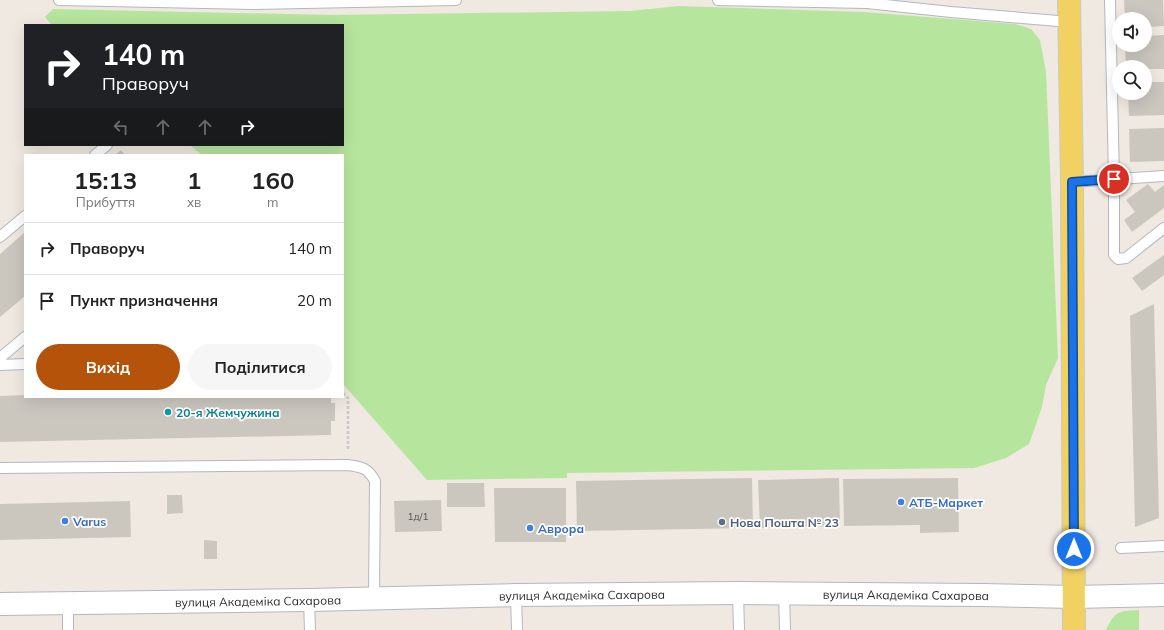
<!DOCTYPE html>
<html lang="uk">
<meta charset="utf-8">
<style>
:root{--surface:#fff;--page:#f6f6f6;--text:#222;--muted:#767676;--line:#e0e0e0;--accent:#b45309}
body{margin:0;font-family:Mulish,sans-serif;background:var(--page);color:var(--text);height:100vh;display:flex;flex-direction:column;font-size:15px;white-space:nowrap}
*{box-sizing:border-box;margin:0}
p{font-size:13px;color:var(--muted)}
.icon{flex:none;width:22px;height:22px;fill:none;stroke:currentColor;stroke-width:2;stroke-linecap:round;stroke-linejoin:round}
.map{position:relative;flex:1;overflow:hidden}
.sheet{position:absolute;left:24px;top:154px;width:320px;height:244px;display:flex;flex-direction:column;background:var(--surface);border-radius:0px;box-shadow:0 4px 16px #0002}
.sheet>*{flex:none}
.guide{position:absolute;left:24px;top:24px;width:320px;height:122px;border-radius:0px;box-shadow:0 4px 16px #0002;background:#202124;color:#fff;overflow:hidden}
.fabs{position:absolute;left:1112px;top:12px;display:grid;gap:8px}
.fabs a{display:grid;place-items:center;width:40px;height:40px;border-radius:50%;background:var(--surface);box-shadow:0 4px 16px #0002;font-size:20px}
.pin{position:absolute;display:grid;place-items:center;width:34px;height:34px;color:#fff;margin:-17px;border:2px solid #fff;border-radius:50%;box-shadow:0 1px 4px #0007}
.me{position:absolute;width:44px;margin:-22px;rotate:0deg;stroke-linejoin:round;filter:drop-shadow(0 0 3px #0008)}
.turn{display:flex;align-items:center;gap:14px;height:84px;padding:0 12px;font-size:18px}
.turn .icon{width:52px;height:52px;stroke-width:2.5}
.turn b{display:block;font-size:28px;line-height:34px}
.lanes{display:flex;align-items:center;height:38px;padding:0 12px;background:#0003;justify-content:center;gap:20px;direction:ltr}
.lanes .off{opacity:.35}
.eta{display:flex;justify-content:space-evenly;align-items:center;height:68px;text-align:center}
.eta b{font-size:24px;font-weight:700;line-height:28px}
.cta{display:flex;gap:8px;margin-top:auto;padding:8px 12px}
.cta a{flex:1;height:46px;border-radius:24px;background:var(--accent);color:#fff;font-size:16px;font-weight:700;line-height:46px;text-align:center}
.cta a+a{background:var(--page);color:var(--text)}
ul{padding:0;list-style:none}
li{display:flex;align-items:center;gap:12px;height:52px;padding:0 12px;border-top:1px solid var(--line)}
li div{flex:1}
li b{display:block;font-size:15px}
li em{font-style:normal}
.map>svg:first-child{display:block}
.green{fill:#b6e59e}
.building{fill:#cbc7bf}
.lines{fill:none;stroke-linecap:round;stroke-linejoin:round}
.service-casing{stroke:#b4b7c1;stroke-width:12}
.tertiary-casing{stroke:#b4b7c1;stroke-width:24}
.primary-casing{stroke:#c9c9c9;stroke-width:24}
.path{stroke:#c9c9c9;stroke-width:2.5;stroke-dasharray:3 2;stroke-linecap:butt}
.service{stroke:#fff;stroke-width:10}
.tertiary{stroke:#fff;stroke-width:22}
.primary{stroke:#f2d163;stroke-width:22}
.route-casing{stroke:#114b97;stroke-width:10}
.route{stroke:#1a73e8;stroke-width:7}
.culture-dot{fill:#0f9aa8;stroke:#fff;stroke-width:1.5}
.shop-dot{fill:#3f7fe0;stroke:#fff;stroke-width:1.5}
.service-dot{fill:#5c6f8a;stroke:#fff;stroke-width:1.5}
.labels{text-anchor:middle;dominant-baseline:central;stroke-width:3.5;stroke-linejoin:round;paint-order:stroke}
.number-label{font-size:10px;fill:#555452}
.culture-label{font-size:12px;font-weight:bold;fill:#0d838f;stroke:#fff;text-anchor:start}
.shop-label{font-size:12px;font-weight:bold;fill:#366cbe;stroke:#fff;text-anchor:start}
.service-label{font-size:12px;font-weight:bold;fill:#4e5e75;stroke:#fff;text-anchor:start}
.street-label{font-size:12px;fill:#2e2e2e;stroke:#fff}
</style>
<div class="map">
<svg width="1164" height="630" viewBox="0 0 1164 630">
<rect width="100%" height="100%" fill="#efe9e1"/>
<path class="green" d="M679,6L864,12L1015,24L1031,29L1040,40L1046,72L1058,358L1046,385L1042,407L1029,444L1006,458L974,468L567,473V478L427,480L343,384V155H202L190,145H343V25H52L45,17L53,9L330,15L630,11Z
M1139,610V630H1106C1115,611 1118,611 1139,610Z"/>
<path class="building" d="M1124,0H1163L1164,26L1145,27V19H1125Z
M1164,35V69H1145V67H1126L1125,45H1145V36Z
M1145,82H1164V115L1129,116L1128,93H1145Z
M1164,128V161L1130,162L1129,129Z
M121,150L125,155H115Z
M1148,184L1155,192L1164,185V208L1132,232L1124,220L1135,212L1126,200Z
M25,232V296L0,317V254Z
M1164,255V275L1142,291L1132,278Z
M1154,304L1159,518L1135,527L1130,316Z
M25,395V397H331V403H335V421H331V435L0,442V396Z
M752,478L753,528L577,531L576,481Z
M839,478L840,526L760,528L758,480Z
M958,478L959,532L920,533V525L844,526L843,479Z
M447,483H484L485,507H447Z
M494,488H566V542H495Z
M167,495H182L183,513L167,514Z
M441,500L442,531L395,532L394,501Z
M130,501L131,537L0,540V504Z
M204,540L217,541V559H204Z"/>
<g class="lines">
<defs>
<path id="service" d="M59,0L253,4L456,0
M718,0L867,3L951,12L1070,22
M1110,0L1114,179V255L1118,259L1126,258L1164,228
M95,155L107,145
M1072,182L1164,176
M0,237L25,216
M0,358L25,337
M0,365L25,364
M0,468L348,465C362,467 368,468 375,481L374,598
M1121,548L1164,546
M738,593L739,630
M784,593L785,630
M516,595L517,630
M309,600L310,630
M68,604V630"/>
<g id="tertiary">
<path id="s1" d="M0,604L309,600L516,595L738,593L982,595L1074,597L1164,595"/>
</g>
<path id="primary" d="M1069,0L1072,182L1074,630"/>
</defs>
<use href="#service" class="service-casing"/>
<use href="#tertiary" class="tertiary-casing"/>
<use href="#primary" class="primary-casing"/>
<path class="path" d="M343,393L348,398V451"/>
<use href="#service" class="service"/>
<use href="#tertiary" class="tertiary"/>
<use href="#primary" class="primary"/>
</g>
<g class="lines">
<defs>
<path id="route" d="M1074,549L1072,182L1114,179"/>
</defs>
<use href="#route" class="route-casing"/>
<use href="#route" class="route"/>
</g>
<circle class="culture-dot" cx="168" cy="412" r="4"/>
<g class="shop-dot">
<circle cx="901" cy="502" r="4"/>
<circle cx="65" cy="521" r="4"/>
<circle cx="530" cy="528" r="4"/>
</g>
<circle class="service-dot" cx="722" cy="522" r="4"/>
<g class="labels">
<g class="number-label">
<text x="418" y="516">1д/1</text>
</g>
<g class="culture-label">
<text x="176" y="412">20-я Жемчужина</text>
</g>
<g class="shop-label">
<text x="909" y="502">АТБ-Маркет</text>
<text x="73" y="521">Varus</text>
<text x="538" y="528">Аврора</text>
</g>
<g class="service-label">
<text x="730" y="522">Нова Пошта № 23</text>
</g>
<g class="street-label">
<text stroke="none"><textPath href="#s1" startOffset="582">вулиця Академіка Сахарова</textPath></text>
<text stroke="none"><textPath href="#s1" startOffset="906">вулиця Академіка Сахарова</textPath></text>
<text stroke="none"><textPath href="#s1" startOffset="258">вулиця Академіка Сахарова</textPath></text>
</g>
</g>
</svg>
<div class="fabs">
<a><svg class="icon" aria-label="sound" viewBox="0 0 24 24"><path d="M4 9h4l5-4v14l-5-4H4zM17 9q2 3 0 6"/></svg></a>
<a><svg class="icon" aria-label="search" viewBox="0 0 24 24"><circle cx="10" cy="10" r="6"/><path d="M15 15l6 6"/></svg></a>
</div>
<div class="pin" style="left:1114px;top:179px;background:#d93025"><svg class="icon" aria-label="arrive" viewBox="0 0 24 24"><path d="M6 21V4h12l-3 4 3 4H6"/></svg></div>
<svg class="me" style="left:1074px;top:549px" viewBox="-20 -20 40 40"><circle r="17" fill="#1a73e8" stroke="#fff" stroke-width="3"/><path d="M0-11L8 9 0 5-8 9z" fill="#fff"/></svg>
<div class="guide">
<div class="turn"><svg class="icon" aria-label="right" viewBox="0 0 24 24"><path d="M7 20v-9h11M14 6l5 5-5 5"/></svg><div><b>140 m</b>Праворуч</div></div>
<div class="lanes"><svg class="icon off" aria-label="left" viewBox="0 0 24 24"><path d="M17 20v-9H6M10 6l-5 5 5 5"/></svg><svg class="icon off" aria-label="ahead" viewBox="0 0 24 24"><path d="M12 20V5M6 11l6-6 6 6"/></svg><svg class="icon off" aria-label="ahead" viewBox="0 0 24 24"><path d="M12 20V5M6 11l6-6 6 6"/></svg><svg class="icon" aria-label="right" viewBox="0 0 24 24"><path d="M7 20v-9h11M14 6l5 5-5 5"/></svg></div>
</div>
<section class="sheet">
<div class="eta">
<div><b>15:13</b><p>Прибуття</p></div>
<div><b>1</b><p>хв</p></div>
<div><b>160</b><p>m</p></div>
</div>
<ul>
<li><svg class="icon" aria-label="right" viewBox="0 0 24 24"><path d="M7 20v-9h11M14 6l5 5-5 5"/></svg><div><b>Праворуч</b></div><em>140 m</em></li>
<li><svg class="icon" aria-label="arrive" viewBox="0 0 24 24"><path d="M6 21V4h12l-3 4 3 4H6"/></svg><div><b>Пункт призначення</b></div><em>20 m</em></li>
</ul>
<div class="cta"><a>Вихід</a><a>Поділитися</a></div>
</section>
</div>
